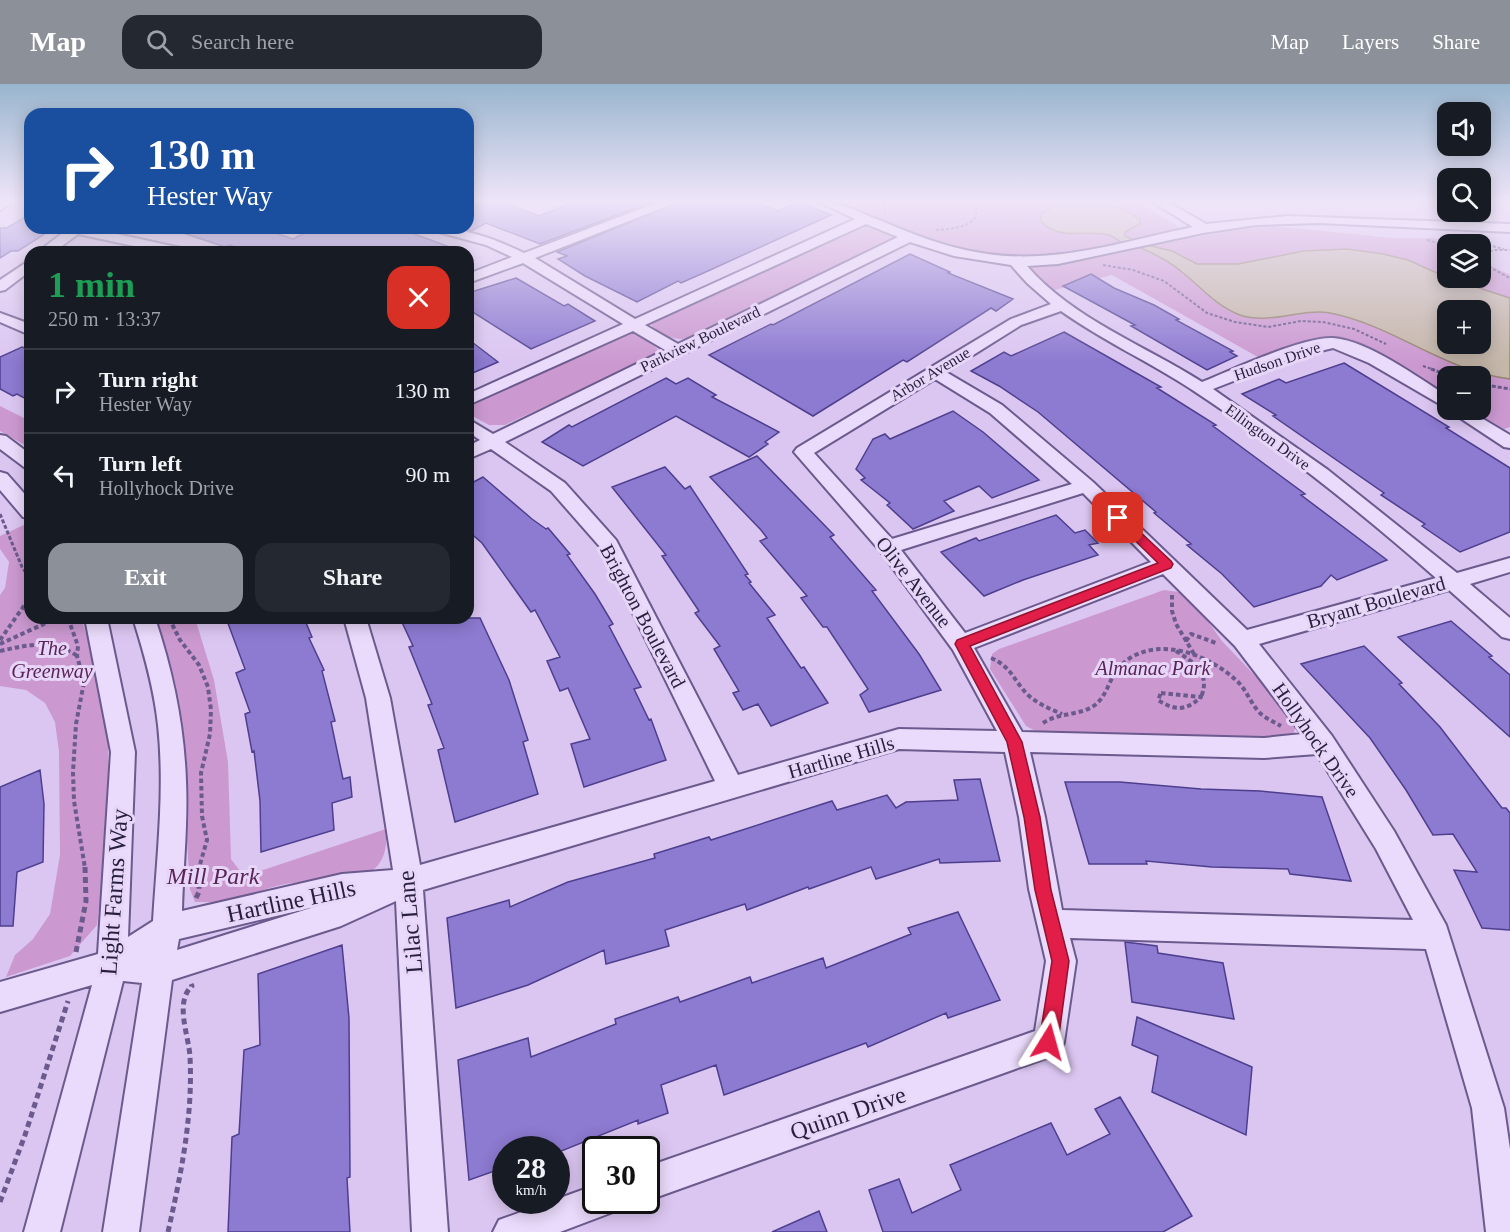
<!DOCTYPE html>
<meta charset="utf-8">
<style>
:root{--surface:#171b24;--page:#242831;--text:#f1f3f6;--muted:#9ea1a6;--line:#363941;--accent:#8c9099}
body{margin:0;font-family:"Times New Roman",serif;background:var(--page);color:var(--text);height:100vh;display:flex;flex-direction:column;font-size:22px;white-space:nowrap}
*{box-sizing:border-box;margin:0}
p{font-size:20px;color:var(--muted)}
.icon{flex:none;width:33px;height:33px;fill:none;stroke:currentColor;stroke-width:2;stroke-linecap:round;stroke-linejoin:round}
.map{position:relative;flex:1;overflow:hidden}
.side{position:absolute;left:24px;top:162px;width:450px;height:378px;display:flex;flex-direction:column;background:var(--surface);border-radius:18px;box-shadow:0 3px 15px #0003}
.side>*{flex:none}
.banner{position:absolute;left:24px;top:24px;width:450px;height:126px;border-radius:18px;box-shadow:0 3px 15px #0003;background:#1a4fa0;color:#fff;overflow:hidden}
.tools{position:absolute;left:1437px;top:18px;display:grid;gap:12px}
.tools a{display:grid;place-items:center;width:54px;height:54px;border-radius:12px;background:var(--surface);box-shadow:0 3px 15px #0003;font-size:30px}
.speed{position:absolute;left:492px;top:1052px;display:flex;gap:12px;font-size:30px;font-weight:700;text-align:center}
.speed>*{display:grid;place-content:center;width:78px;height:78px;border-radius:50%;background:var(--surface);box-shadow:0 3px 15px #0003;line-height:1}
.speed small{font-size:15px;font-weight:400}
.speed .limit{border:3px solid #111;border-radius:9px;background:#fff;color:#111}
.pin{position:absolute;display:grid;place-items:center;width:51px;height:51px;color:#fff;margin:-26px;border-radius:12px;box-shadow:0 3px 9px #0006}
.me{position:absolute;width:66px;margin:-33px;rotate:8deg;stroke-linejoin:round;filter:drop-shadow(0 0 4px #0008)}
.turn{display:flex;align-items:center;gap:21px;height:126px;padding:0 24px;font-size:27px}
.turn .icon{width:78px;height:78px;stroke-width:2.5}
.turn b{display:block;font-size:42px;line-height:51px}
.round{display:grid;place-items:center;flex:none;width:63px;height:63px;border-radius:18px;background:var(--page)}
.head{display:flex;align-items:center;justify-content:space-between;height:102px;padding:0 24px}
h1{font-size:36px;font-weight:800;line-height:45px;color:#1e9e55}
.button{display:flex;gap:12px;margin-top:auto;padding:12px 24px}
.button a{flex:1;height:69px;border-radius:18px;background:var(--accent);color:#fff;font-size:24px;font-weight:800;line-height:69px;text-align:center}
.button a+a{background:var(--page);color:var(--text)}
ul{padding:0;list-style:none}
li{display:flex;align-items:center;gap:18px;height:84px;padding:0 24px;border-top:2px solid var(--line)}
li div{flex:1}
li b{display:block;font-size:22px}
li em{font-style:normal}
header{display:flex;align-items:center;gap:36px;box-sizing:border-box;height:84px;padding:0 30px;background:var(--accent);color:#fff}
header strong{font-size:28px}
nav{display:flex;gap:33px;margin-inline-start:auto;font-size:21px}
.search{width:420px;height:54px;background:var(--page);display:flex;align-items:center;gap:15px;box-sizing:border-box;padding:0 21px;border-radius:18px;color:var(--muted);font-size:22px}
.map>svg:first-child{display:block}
.green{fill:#cb99d0;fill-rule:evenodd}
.water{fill:#c4b6a8;stroke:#93826d;stroke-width:1.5;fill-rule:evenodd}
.building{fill:#8d7ad1;stroke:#4e3f8e;stroke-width:1.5}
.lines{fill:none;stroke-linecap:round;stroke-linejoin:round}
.minor-casing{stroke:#6b5a8d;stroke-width:4}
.path-far3{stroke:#6b5a8d;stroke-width:2;stroke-dasharray:3 2;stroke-linecap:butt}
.path-far2{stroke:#6b5a8d;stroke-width:3;stroke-dasharray:4 2;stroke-linecap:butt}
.path-far1{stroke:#6b5a8d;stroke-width:4;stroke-dasharray:4.5 3;stroke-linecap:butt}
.path{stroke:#6b5a8d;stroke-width:5;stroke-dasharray:6 4;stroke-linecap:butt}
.minor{fill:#eadafb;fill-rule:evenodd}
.route{fill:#e11d48;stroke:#92132f;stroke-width:1.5}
.labels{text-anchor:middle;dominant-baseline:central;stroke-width:6;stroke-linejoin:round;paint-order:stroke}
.far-street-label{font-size:16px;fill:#271f3d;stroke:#e7d6f8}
.street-label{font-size:20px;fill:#271f3d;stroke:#e7d6f8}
.park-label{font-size:20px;font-style:italic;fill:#5a2458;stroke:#e7d6f8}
.near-park-label{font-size:24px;font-style:italic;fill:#5a2458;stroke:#e7d6f8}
.near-street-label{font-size:24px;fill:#271f3d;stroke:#e7d6f8}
</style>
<header>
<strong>Map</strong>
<div class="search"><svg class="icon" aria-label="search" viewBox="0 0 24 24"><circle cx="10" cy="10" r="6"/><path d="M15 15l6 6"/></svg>Search here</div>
<nav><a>Map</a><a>Layers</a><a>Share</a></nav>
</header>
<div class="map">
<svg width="1510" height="1148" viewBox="0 0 1510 1148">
<rect width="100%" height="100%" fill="#dbc6f1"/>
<path class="green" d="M838,118H1138L1195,153L1263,141L1393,154H1434L1447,161L1448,194H1480L1481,177L1510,191V343L1504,345L1470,326H1480V292H1448L1447,312L1330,255L1309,257L1265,277L1112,191L1051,207L1029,189L995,174L931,158ZM1448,226H1480V260H1448Z
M867,141L895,154L689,255C676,257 658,251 650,239L654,235L858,142Z
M624,249L638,250L660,267L653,272L505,341H489L469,330L468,321L470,318Z
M0,322L30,337V364L0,347Z
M26,440L30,444V534H81L98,587L108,660L109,735L97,841L70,872L6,893L15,871L33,855L50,830L60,771L59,668L55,638L45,619L26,606L0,602V511L5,504L9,478L0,465V452Z
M1164,506L1179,508L1197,522L1222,557L1262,599L1296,643L1290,656L1045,652L1026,642L990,585L992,570L999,565Z
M156,534H195L214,596L228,678L231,775L240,787L257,788L386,745C392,813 323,791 281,801C263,805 246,814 228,817C217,818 206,818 195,818L190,805L180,639L175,599Z"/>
<path class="water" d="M1055,118C1083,118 1117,116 1140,136V140L1125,148V152L1143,160L1172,167L1197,180H1238L1304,167L1347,165L1383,170L1408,176L1448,194L1510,214V295C1444,287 1393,241 1330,229C1300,224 1270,241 1240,231C1216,222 1201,203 1182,188C1170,178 1157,171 1143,165C1136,162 1128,161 1121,158C1117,156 1113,152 1109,151C1087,145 1057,158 1040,136L1041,130L1055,121ZM1448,226H1480V260H1448Z"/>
<path class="building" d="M468,118H503L539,132L574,118H652L540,160L486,139L471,147L468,146Z
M679,118H756L778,127L799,118L831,131L708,187L681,199L678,197L637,218L585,192L558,175L567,172L557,168Z
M30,130V144H54L18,167H11L0,174V144H7Z
M177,144H260L293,155L314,144H398L458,166V168H249L230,161L225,163L177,147Z
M910,170L950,188L948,189L1013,215L996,227L991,224L907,278L903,276L813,332L709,271L771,240L773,241Z
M1091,190L1114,204L1154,221L1179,235L1176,236L1233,267L1230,268L1237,272L1207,286L1131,242L1135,241L1063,202Z
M516,194L564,222L568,220L595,237L531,265L468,225V209Z
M1064,248L1161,303L1157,304L1216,341L1213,342L1305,410L1301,411L1387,476L1337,496L1331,491L1321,502L1254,523L1222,490L1187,461L1191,460L1154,429L1156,428L1038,328L999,302L971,287L1004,268L1011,272Z
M468,255L498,278L468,291Z
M22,263L30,266V317L17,310L13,312L0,305V273Z
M1344,279L1449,343L1446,344L1510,384V448L1460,468L1422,442L1425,440L1381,411L1384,409L1273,332L1276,331L1242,310L1279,295L1286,299Z
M666,294L676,300L688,294L716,311L712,313L779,348L765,358L768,360L749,373L676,332L583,382L542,358L569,341L572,343Z
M953,327L983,348L1039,396L992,414L979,402L944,417L954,427L913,445L887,421L890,419L861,396L865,394L856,385L873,355L885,350L890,355Z
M757,372L834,451L830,453L876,506L872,507L919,570L941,606L869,628L860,611L868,605L827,543H823L801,514L807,512L760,457L767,454L761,446L710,393Z
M665,383L685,405L690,402L748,490L745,491L751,498L749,499L775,531L767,534L801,584L804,583L828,619L771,642L758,620L743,626L733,609L739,607L714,565L720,562L695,529L699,527L662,472L666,471L612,403Z
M483,393L532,435L546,445L548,444L570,470L567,471L595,510L613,540L609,542L641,603L634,605L649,636L651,635L666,676L584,703L571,660L590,655L568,604L560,607L547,577L560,573L535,526L531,528L482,459L468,447V401Z
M1056,431L1075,449L1085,446L1098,459L1089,461L1098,471L1023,496L984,512L941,468L976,454L979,457Z
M226,534H304L312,553L309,554L324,586L322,587L335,637L331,638L343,695L350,693L352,713L332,719L334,746L261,768L260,717L254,667L252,668L245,630L250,628L236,589L245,585Z
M400,534H480L509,596L528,656L523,658L538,710L455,738L438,666L444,664L428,621L432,620L409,563L413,562Z
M1451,537L1492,572L1489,573L1510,591V653L1398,553Z
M1364,562L1402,599L1399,600L1440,643L1502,724H1506L1510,729V846L1482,844L1454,786L1477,788L1453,750L1433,751L1406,706L1370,654L1301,580Z
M40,686L44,720L43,778L17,788L13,842H0V703Z
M980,695L1000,777L940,779L939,775L876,795L871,783L809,805L808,803L747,826L745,820L665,846L669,862L606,880L604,866L528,901L456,924L447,834L509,816L510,823L568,798L655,774L654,770L709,753L711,756L832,717L837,726L887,711L896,724L906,718L958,716L954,696Z
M1065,698H1120L1201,705L1260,707L1322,713L1351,797L1290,790L1288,785L1212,783L1146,777L1147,780H1089Z
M958,828L1000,916L948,934L946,929L868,963L866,959L724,1011L716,981L661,1001L668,1029L638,1040V1036L559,1068V1065H506V1083L469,1096L458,976L528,954L531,973L616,940L615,935L678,913L680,918L750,893L752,899L823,874L826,884L911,850L908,844Z
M1125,858L1157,862L1158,869L1223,879L1234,935L1132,918Z
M342,861L349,934L350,1093L347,1094L350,1148H228L232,1053L239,1050L244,966L260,961L258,890Z
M1137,933L1252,983L1246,1051L1152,1008L1158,972L1132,961Z
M1120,1013L1192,1132L1163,1148H883L869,1106L899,1095L912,1129L961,1106L950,1081L1051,1039L1067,1071L1110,1050L1095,1025Z
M819,1127L827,1148H772Z"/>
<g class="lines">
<defs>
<path id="minor" d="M0,118H12L0,126Z
M659,118H677L535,174L635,235L855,135L819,118C843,118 862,130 884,138C908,148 932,158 957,164C1041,186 1111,160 1193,143L1153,118H1168L1206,140L1288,132L1510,140V148L1319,139L1256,141L1203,149L1058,180L1027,182C1073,235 1144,261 1202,298C1232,286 1304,252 1333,254C1370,257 1416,293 1448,312V325L1369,279L1333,264L1295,273L1213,305L1328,386L1457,489L1510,474V488L1470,500L1510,534V555L1502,553L1449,506L1259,560L1332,652L1394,747L1446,841L1504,1024L1510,1065V1148H1486L1472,1024L1426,865L1070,854L1076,877L1064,958L1060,969L646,1117L643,1116H646V1083L1035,947L1046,877L1029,805L1019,733L1005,668L899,665L423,806L448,1148H412L396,817L341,842L172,896L139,1148H103L142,899L123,897L60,1148H24L92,901L0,928V898L98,870L111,668L85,534H107L135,668L128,853L153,837C157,772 165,705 158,641C154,604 144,569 133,534H155C173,588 184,640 186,697C188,740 183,784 182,827L342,790L393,786L366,614L344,534H366L390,614L420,781L715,697L601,464L551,407L491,365L468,375V362L480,356L468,348V335L493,350L665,266L633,247L468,321V310L623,240L523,179L468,199V190L512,173L486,161L435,147L433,144C466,144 495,155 524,169ZM866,140L898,153L678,260L645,241ZM910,158L954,172L1011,181L1027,199L1051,220L1011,235L797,364L794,368L881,468L953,566L997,647L899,645L738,691L616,456L565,399L505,358ZM1061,227C1103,257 1150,278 1194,307C1279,363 1360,427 1436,494L1247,546L1093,398L1002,321L946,288L1021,241ZM935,295L990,329L1072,400L892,455L814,369ZM1083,409L1151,478L965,549L901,466ZM1163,490L1235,562L1302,650L1264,654L1022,648L974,564ZM1030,668L1264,674L1317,670L1376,765L1413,836L1062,826L1045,733ZM314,823L177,866L179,855Z
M69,144H89L181,164L188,168H162L78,150L54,168H38Z
M30,176V187L5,206L0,207V196Z
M0,229L30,240V251L0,238Z
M1448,326H1468L1510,351V364L1504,363Z
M0,351L6,352L30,370V385L24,383L0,365Z
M0,388L7,390L30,416V434L23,433L0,406Z
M596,1101V1116H618L613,1128L560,1148H493L499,1136Z"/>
</defs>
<use href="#minor" class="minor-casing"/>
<path class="path-far3" d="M884,118L885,129
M936,146C953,145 987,142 973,118
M1427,156L1448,162
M1488,161L1504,165
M1480,170L1494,166H1510
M1480,178L1510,194
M1485,180L1484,169L1490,157
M1103,181L1133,186L1164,197L1207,229L1235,238L1268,243L1301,237L1323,238L1354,245L1386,260
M1423,282L1435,286"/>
<path class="path-far2" d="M1431,285L1451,292
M1480,300L1510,305
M0,430L22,483L30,495
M29,503L30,495"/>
<path class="path-far1" d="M1172,511V527L1176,540L1194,570
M68,534L78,562L77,572L84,598L76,640L73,688L74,717L85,784
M169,534L180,556L199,581L208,603L211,626L210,650L201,689L202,732L207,756L199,784
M0,556L26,519L29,502
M1186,557L1191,550L1216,559
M0,560L57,534
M0,567C27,561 51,555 76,571
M1176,567C1194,578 1211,590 1201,613
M991,574C1011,582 1014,597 1028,611C1038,620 1050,625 1062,630
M1161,609L1201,613C1186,627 1175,627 1158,616Z
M1043,639C1059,628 1080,632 1095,621C1111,608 1108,588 1130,574C1164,553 1210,572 1237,597C1247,606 1251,621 1261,630C1267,635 1274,638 1281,642"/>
<path class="path" d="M196,814L199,808V783
M76,868L86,817L85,783
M0,1118L25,1051L68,917
M168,1148C181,1090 193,1033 190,973C189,952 174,918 192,902L191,900"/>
<use href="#minor" class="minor"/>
</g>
<linearGradient id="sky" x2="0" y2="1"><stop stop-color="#99b5ce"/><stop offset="0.42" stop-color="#efe5f9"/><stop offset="1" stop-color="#efe5f9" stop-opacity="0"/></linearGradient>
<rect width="1510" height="279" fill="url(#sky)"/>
<path class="route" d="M1118,430L1122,431L1171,477L1173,480L1171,484L970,562L1022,658L1040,733L1051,806L1069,877L1058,958L1055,964L1048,967L1042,964L1039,958L1052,877L1035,806L1024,733L1007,658L955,560L957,556L1158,479L1114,436V431Z"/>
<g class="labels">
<g class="far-street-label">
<text transform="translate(700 255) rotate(-26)">Parkview Boulevard</text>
<text transform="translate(1277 277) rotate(-19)">Hudson Drive</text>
<text transform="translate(930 290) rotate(-31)">Arbor Avenue</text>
<text transform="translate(1268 353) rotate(36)">Ellington Drive</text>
</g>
<g class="street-label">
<text transform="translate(914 498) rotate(52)">Olive Avenue</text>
<text transform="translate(1376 518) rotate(-16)">Bryant Boulevard</text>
<text transform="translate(643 532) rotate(62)">Brighton Boulevard</text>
<text transform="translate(1316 656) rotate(55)">Hollyhock Drive</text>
<text transform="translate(841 673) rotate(-16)">Hartline Hills</text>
</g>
<g class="park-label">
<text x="52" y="564">The<tspan x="52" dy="23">Greenway</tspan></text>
<text x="1153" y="584">Almanac Park</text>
</g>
<g class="near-park-label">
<text x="213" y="792">Mill Park</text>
</g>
<g class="near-street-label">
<text transform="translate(114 808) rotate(-86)">Light Farms Way</text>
<text transform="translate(291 817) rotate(-12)">Hartline Hills</text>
<text transform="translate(410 838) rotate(-95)">Lilac Lane</text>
<text transform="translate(848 1029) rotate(-19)">Quinn Drive</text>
</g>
</g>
</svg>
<div class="tools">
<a><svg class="icon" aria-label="sound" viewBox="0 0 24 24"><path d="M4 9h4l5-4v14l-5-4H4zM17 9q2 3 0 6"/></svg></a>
<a><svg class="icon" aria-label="search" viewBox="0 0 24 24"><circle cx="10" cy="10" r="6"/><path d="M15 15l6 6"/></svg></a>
<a><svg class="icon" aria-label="layers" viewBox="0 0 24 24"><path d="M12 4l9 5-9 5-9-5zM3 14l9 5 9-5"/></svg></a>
<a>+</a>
<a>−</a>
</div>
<div class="speed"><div>28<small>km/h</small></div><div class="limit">30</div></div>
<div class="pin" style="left:1118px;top:434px;background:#d93025"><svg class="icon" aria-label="arrive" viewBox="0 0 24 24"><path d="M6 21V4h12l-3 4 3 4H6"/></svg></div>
<svg class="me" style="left:1048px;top:958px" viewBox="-20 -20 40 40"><path d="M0-17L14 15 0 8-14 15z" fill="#e11d48" stroke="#fff" stroke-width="4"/></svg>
<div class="banner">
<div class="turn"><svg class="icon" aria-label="right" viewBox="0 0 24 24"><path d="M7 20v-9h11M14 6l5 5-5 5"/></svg><div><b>130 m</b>Hester Way</div></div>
</div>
<section class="side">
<div class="head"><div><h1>1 min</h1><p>250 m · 13:37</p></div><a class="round" style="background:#d93025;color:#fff"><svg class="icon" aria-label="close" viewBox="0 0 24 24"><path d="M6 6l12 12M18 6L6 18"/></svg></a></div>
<ul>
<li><svg class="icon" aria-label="right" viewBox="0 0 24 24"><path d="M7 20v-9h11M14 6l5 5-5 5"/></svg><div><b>Turn right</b><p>Hester Way</p></div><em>130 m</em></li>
<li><svg class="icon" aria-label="left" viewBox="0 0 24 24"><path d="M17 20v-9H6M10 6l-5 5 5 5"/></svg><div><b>Turn left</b><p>Hollyhock Drive</p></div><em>90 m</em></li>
</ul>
<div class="button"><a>Exit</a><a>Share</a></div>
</section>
</div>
